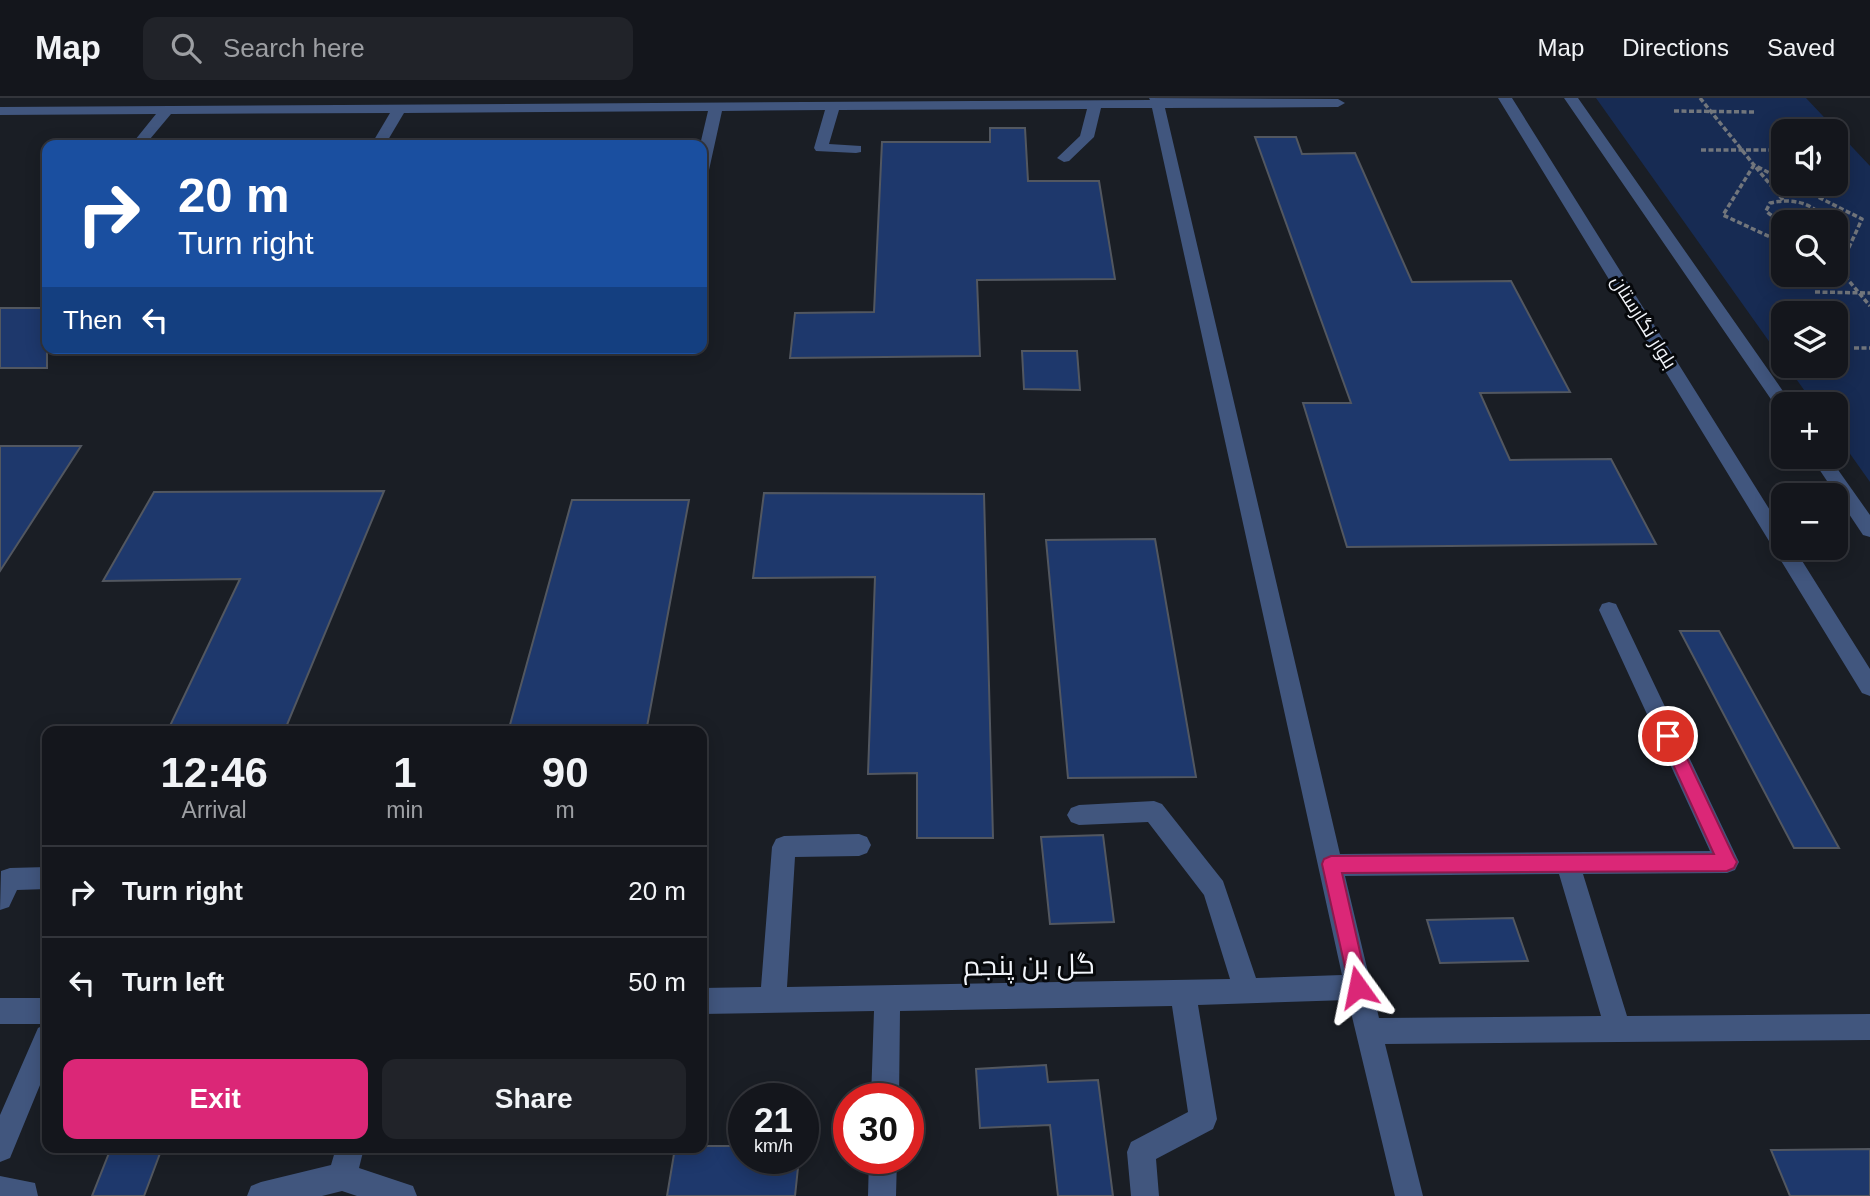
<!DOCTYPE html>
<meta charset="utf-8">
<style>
:root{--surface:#14161c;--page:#212329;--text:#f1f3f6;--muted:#9d9fa3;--line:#33353b;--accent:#db2777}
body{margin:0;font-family:Arial,Cairo,sans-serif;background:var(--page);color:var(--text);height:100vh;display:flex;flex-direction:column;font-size:26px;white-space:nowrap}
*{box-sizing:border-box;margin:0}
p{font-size:23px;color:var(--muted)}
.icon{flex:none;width:38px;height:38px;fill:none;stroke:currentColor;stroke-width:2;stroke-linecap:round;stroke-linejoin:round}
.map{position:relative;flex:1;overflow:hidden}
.panel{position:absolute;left:42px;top:628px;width:665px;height:427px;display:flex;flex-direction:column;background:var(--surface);border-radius:14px;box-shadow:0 4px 18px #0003,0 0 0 2px var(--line)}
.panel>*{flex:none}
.guide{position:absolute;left:42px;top:42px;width:665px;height:214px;border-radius:14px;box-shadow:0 4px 18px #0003,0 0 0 2px var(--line);background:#1a4fa0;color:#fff;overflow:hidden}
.buttons{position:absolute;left:1771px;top:21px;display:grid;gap:14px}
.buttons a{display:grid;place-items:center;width:77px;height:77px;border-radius:14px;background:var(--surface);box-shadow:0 4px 18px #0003,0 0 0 2px var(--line);font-size:35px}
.speed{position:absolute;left:728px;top:985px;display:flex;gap:14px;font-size:35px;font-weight:700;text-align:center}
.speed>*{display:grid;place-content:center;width:91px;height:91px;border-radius:50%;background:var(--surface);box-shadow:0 4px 18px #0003,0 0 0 2px var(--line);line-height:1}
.speed small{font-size:18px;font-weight:400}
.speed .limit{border:10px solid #d22;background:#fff;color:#111}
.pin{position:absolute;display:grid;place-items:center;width:60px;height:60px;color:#fff;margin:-30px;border:4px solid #fff;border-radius:50%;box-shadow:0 2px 7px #0007}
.me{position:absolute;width:77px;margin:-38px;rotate:348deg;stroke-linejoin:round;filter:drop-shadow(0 0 5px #0008)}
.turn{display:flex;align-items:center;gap:24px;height:147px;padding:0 21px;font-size:32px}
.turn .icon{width:91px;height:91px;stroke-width:2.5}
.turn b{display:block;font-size:49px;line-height:60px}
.then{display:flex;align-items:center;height:66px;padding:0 21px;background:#0003;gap:14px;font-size:26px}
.eta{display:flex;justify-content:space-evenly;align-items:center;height:119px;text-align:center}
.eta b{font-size:42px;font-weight:800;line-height:49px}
.button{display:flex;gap:14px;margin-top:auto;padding:14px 21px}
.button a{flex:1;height:80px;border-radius:14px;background:var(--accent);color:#fff;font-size:28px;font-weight:800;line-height:80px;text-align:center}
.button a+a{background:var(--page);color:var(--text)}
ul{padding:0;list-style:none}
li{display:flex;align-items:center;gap:21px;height:91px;padding:0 21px;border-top:2px solid var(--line)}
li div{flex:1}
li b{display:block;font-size:26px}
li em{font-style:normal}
header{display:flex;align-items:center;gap:42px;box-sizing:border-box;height:98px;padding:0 35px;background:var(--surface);border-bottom:2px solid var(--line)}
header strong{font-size:33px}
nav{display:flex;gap:38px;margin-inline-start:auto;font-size:24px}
.search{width:490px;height:63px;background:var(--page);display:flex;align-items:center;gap:18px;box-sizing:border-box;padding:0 24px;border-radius:14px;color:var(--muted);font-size:26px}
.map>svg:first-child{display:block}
.green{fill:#172b53;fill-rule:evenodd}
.building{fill:#1e386c;stroke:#525760;stroke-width:2}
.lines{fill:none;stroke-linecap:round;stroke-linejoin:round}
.path{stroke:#72767c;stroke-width:3.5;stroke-dasharray:5 2.5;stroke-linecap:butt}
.minor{fill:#41567e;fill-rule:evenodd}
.route{fill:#db2777;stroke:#8e194d;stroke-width:2}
.labels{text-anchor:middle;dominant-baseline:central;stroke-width:6;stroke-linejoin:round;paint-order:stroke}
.far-street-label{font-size:19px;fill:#f2f5fa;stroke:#06080b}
.near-street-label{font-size:28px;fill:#f2f5fa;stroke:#06080b}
</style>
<header>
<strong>Map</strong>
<div class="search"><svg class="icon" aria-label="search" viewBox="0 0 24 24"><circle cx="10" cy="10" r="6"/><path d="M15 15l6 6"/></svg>Search here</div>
<nav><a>Map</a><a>Directions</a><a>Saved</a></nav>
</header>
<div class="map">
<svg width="1870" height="1098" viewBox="0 0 1870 1098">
<rect width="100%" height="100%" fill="#1a1e25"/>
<path class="green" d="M1596,0H1806L1870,68V384L1836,336V306H1814L1787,268H1836V215H1783V263ZM1783,33H1836V86H1783ZM1836,124V177H1783V124Z"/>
<path class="building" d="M990,30H1025L1028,83H1099L1115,181L977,182L980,258L790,260L795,215L874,214L882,44H990Z
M1255,39H1296L1302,56L1355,55L1412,184L1511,183L1570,294L1480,295L1510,362L1611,361L1656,446L1347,449L1303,305H1351Z
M0,210H47V270H0Z
M1022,253H1077L1080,292L1024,291Z
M0,348H81L0,473Z
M384,393L284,634H167L240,481L103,483L154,394Z
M764,395L984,396L993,740H917V675L868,676L875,479L753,480Z
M572,402H689L646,634H508Z
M1155,441L1196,679L1068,680L1046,442Z
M1680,533H1719L1839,750H1794Z
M1103,737L1114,824L1050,826L1041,739Z
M1513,820L1528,863L1440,865L1427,822Z
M1046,967L1048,984L1098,982L1113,1098H1058L1050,1027L980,1030L976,971Z
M702,1048H744V1060H799L795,1098H667L675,1050H702Z
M111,1050H162L144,1098H92Z
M1870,1051V1098H1790L1771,1052Z"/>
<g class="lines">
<path class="path" d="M1700,0L1754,67L1783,82
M1674,13L1756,14
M1701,52H1783
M1792,86L1862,121L1839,171L1870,208
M1783,102L1754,67L1723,117L1783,145
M1783,127L1766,113L1770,105C1791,100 1815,104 1825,124
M1815,194L1870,195
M1854,250H1870"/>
<path class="minor" d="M1149,0L1338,1L1345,5L1338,9L1165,10L1340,756L1710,753L1599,512L1602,506L1609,504L1616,506L1739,764L1735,772L1727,775L1583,776L1627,918L1870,916V942L1385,946L1423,1098H1395L1348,902L1198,907L1217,1021L1213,1031L1156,1061L1159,1098H1131L1127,1054L1131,1044L1188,1014L1172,908L900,913L899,1001H871L874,913L702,916V890L761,889L772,749L776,741L784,738L859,736L867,739L871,747L867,755L859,758L795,759L787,889L1230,881L1204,797L1148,724L1079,727L1071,724L1067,717L1071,710L1079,707L1154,703L1162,706L1223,783L1256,880L1342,877L1152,10H1101L1094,39L1069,63L1064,64L1057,60L1080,38L1087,11L839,12L829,46L861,48V54L856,55L816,53L814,50L825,12L722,13L709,72L702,76L700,47L708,13L404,15L385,47H371L390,15L171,16L145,47H131L156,16L0,17V9L1150,2ZM1559,776L1601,918L1379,920L1345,778Z
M1498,0H1512L1783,433V450H1794L1870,571V598L1862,595Z
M1564,0H1578L1792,306H1783V312L1777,310Z
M1811,359H1829L1870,417V439L1863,437Z
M47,769V791L17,792L9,809L0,812L1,773L10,770Z
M0,900H47V970L10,1060L0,1064V1017L38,930L46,926H0Z
M336,1050H364L359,1070L413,1088L417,1098H357L342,1093L322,1098H247L251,1088L261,1084L331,1067Z
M869,1060H897L896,1098H868Z
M0,1078L35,1085L38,1098H0Z"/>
</g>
<path class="route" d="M1668,631L1674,633L1734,759L1737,764L1734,770L1727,773L1342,775L1368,889L1365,896L1358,899L1351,896L1322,766L1324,761L1331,758L1714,756L1660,638L1662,633Z"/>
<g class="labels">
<g class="far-street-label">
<text transform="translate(1644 224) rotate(58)">بلوار نگارستان</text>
</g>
<g class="near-street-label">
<text transform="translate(1029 867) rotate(-1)">گل بن پنجم</text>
</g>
</g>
</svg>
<div class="buttons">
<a><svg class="icon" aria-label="sound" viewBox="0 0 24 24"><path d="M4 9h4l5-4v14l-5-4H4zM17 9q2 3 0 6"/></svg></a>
<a><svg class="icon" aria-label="search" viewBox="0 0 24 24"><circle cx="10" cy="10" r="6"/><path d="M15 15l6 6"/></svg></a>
<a><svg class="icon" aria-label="layers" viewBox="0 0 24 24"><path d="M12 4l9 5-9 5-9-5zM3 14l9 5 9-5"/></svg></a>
<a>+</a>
<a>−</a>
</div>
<div class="speed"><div>21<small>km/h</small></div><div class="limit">30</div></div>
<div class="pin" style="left:1668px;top:638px;background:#d93025"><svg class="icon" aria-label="arrive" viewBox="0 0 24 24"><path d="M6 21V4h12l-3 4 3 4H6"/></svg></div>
<svg class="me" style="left:1358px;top:889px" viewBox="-20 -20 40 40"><path d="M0-17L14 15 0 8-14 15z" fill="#db2777" stroke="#fff" stroke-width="4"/></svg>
<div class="guide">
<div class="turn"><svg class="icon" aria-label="right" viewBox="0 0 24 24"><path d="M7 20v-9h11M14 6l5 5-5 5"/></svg><div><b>20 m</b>Turn right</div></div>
<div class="then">Then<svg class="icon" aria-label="left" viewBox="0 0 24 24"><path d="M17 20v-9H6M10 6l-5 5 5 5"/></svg></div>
</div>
<section class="panel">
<div class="eta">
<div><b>12:46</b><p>Arrival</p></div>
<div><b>1</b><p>min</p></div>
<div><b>90</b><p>m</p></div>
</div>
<ul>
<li><svg class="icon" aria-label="right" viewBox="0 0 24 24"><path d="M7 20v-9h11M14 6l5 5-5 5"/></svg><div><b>Turn right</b></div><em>20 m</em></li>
<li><svg class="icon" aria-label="left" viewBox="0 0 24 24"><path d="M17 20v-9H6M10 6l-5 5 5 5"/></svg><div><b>Turn left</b></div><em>50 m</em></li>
</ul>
<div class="button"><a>Exit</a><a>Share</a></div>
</section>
</div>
